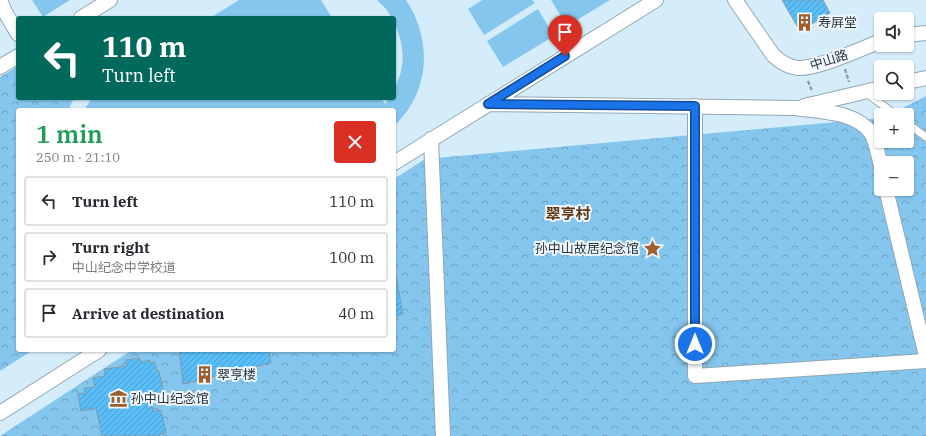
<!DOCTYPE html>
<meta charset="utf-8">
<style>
:root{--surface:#fff;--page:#f2f2f3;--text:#2b2b33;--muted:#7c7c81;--line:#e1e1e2}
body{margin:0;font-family:"IBM Plex Serif","Noto Sans SC",serif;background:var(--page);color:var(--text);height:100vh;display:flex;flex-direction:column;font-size:15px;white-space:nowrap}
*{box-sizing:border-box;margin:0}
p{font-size:13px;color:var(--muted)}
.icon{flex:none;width:22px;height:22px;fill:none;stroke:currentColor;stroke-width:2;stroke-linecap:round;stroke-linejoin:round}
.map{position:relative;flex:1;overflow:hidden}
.sheet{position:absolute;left:16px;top:108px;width:380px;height:244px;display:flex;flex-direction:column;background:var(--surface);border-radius:4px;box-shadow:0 1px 3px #0004}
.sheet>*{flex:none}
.top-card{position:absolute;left:16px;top:16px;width:380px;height:84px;border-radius:4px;box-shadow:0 1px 3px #0004;background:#00695c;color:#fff;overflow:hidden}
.fabs{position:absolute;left:874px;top:12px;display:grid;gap:8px}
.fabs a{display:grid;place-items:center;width:40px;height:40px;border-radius:4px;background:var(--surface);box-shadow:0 1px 3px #0004;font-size:20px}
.pin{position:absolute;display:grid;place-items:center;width:34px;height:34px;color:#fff;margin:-41px -17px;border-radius:50% 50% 50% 0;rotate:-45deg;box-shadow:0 0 4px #0007}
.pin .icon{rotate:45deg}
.me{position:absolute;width:44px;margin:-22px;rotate:0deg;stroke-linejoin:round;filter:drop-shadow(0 0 3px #0008)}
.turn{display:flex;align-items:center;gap:14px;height:84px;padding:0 20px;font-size:18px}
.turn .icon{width:52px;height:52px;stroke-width:2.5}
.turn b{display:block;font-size:28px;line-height:34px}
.round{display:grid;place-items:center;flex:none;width:42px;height:42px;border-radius:4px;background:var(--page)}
.headline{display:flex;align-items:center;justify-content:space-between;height:68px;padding:0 20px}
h1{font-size:24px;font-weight:600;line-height:30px;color:#1e9e55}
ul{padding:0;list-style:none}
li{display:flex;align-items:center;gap:12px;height:50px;margin:0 8px 6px;padding:0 12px;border:2px solid var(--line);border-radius:4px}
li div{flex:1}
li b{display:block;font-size:15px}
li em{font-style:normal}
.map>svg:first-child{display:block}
.forest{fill:url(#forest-crowns);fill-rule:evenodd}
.garden{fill:#85c6ee}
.building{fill:url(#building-hatch);stroke:#849aa7}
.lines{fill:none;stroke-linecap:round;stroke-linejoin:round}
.lane-casing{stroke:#91a7b5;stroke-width:9}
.street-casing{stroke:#91a7b5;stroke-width:16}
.path{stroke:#8ea0ab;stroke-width:2.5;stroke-dasharray:4 2;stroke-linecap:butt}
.lane{stroke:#fff;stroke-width:7}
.street{stroke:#fff;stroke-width:14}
.route-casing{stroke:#114b97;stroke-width:10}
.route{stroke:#1a73e8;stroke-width:7}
.labels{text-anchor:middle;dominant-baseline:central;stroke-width:4;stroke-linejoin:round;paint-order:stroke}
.poi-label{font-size:13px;fill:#2d363c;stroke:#eef8fe;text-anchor:start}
.street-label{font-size:13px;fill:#2d363c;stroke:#eef8fe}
.quarter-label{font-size:15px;font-weight:bold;fill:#633712;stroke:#eef8fe}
</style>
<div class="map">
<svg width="926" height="436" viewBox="0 0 926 436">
<defs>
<pattern id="forest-crowns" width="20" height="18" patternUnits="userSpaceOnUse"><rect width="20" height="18" fill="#85c6ee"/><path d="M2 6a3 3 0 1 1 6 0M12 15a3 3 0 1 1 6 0" fill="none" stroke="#6da2c2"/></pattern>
<pattern id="building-hatch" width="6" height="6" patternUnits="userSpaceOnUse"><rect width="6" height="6" fill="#5abff8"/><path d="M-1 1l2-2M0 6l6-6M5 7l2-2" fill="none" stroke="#4b9cca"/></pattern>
</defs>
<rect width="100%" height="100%" fill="#d5edfb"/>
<path class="forest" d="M18,66V98H74L68,110H18V350H33L0,371V77Z
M926,96V436H0L132,350H394V179L425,159L881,118V141H907V115H889ZM881,163H907V189H881Z"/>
<path class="garden" d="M32,0H70L43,17Z
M239,0H321L332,18H210Z
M377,0H406C433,41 430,92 394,126V110H116L114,108L112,110H84L92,98H381L385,104L389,98H394C394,88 399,80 401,71C405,54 401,37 394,22V18H392L386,9Z
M482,0H532L535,3L484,35L468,9Z
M551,0H610L567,26Z
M538,9L554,36L503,67L487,41Z"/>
<path class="building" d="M782,0H823L830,13L800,31Z
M394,265L403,314L394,317Z
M179,350H269L271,363L183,384Z
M139,358L142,362L150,360V363L155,362L157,371H159L164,396L150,399L153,411L161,410L166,433L160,434V436H102L96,408L81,411L78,394L85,393L84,388L95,387L93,378L105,376L104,369L127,366L126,360Z"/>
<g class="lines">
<defs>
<path id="lane" d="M865,92L896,115
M907,123L926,137"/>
<path id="street" d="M0,0L5,12L18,34
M735,0L773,55C780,62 788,67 798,68C817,69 861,49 881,41
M81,18L110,0
M907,35L926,33
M0,67L18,56
M907,82L926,78
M488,104L796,108C819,112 856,111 871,133C877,143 878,156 881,166
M695,106V376L926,361
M804,106L881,88
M431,139L443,436
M394,163L656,0
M886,189L926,356
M0,413L99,350"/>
</defs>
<use href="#lane" class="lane-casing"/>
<use href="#street" class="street-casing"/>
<path class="path" d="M845,69L849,82
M808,81L812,91"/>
<use href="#lane" class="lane"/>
<use href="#street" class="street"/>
</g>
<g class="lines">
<defs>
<path id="route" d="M565,56L488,104L695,106V344"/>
</defs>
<use href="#route" class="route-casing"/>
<use href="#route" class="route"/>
</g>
<defs>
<symbol id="building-bare" viewBox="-9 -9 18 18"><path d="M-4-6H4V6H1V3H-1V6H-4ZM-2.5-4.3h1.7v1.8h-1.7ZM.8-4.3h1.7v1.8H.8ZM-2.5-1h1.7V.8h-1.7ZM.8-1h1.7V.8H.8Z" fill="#9f5e2a" stroke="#eef8fe" stroke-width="2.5" paint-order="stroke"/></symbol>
<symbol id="sight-bare" viewBox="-9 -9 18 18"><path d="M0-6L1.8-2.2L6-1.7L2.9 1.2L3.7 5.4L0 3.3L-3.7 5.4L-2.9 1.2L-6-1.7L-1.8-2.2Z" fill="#9f5e2a" stroke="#eef8fe" stroke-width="2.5" paint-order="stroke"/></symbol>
<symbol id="museum-bare" viewBox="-9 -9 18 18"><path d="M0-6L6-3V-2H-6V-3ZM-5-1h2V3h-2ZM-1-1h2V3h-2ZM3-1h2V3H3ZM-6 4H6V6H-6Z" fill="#9f5e2a" stroke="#eef8fe" stroke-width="2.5" paint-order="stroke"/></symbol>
</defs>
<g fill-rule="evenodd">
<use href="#building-bare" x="792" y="10" width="25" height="25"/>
<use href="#sight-bare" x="640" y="236" width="25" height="25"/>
<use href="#building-bare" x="192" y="362" width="25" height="25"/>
<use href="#museum-bare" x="106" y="386" width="25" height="25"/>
</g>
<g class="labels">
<g class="poi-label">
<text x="818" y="22">寿屏堂</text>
<text x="639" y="248" text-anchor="end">孙中山故居纪念馆</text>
<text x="217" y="374">翠亨楼</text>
<text x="131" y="398">孙中山纪念馆</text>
</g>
<g class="street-label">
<text transform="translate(829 60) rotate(-18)">中山路</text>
</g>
<g class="quarter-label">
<text x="568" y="213">翠亨村</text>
</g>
</g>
</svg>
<div class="fabs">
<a><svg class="icon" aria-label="sound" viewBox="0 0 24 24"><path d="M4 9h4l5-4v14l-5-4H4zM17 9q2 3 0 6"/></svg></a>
<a><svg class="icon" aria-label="search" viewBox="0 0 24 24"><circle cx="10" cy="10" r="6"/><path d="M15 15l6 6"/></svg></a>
<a>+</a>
<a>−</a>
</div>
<div class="pin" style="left:565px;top:56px;background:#d93025"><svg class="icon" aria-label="arrive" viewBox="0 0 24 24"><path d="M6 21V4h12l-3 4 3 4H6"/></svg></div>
<svg class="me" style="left:695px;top:344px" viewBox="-20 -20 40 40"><circle r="17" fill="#1a73e8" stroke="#fff" stroke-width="3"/><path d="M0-11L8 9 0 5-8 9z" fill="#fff"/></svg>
<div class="top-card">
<div class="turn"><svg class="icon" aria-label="left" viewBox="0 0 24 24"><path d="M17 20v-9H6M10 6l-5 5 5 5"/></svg><div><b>110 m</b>Turn left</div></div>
</div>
<section class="sheet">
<div class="headline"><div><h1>1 min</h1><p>250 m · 21:10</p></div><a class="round" style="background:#d93025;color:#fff"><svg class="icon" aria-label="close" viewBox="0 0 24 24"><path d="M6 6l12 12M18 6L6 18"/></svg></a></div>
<ul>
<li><svg class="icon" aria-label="left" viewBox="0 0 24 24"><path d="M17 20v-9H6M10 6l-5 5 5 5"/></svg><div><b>Turn left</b></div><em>110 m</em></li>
<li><svg class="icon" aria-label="right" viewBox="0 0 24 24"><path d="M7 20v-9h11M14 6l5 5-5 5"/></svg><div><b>Turn right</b><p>中山纪念中学校道</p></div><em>100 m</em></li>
<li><svg class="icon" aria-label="arrive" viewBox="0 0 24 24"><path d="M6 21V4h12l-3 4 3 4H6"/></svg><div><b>Arrive at destination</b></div><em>40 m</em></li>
</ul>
</section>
</div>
